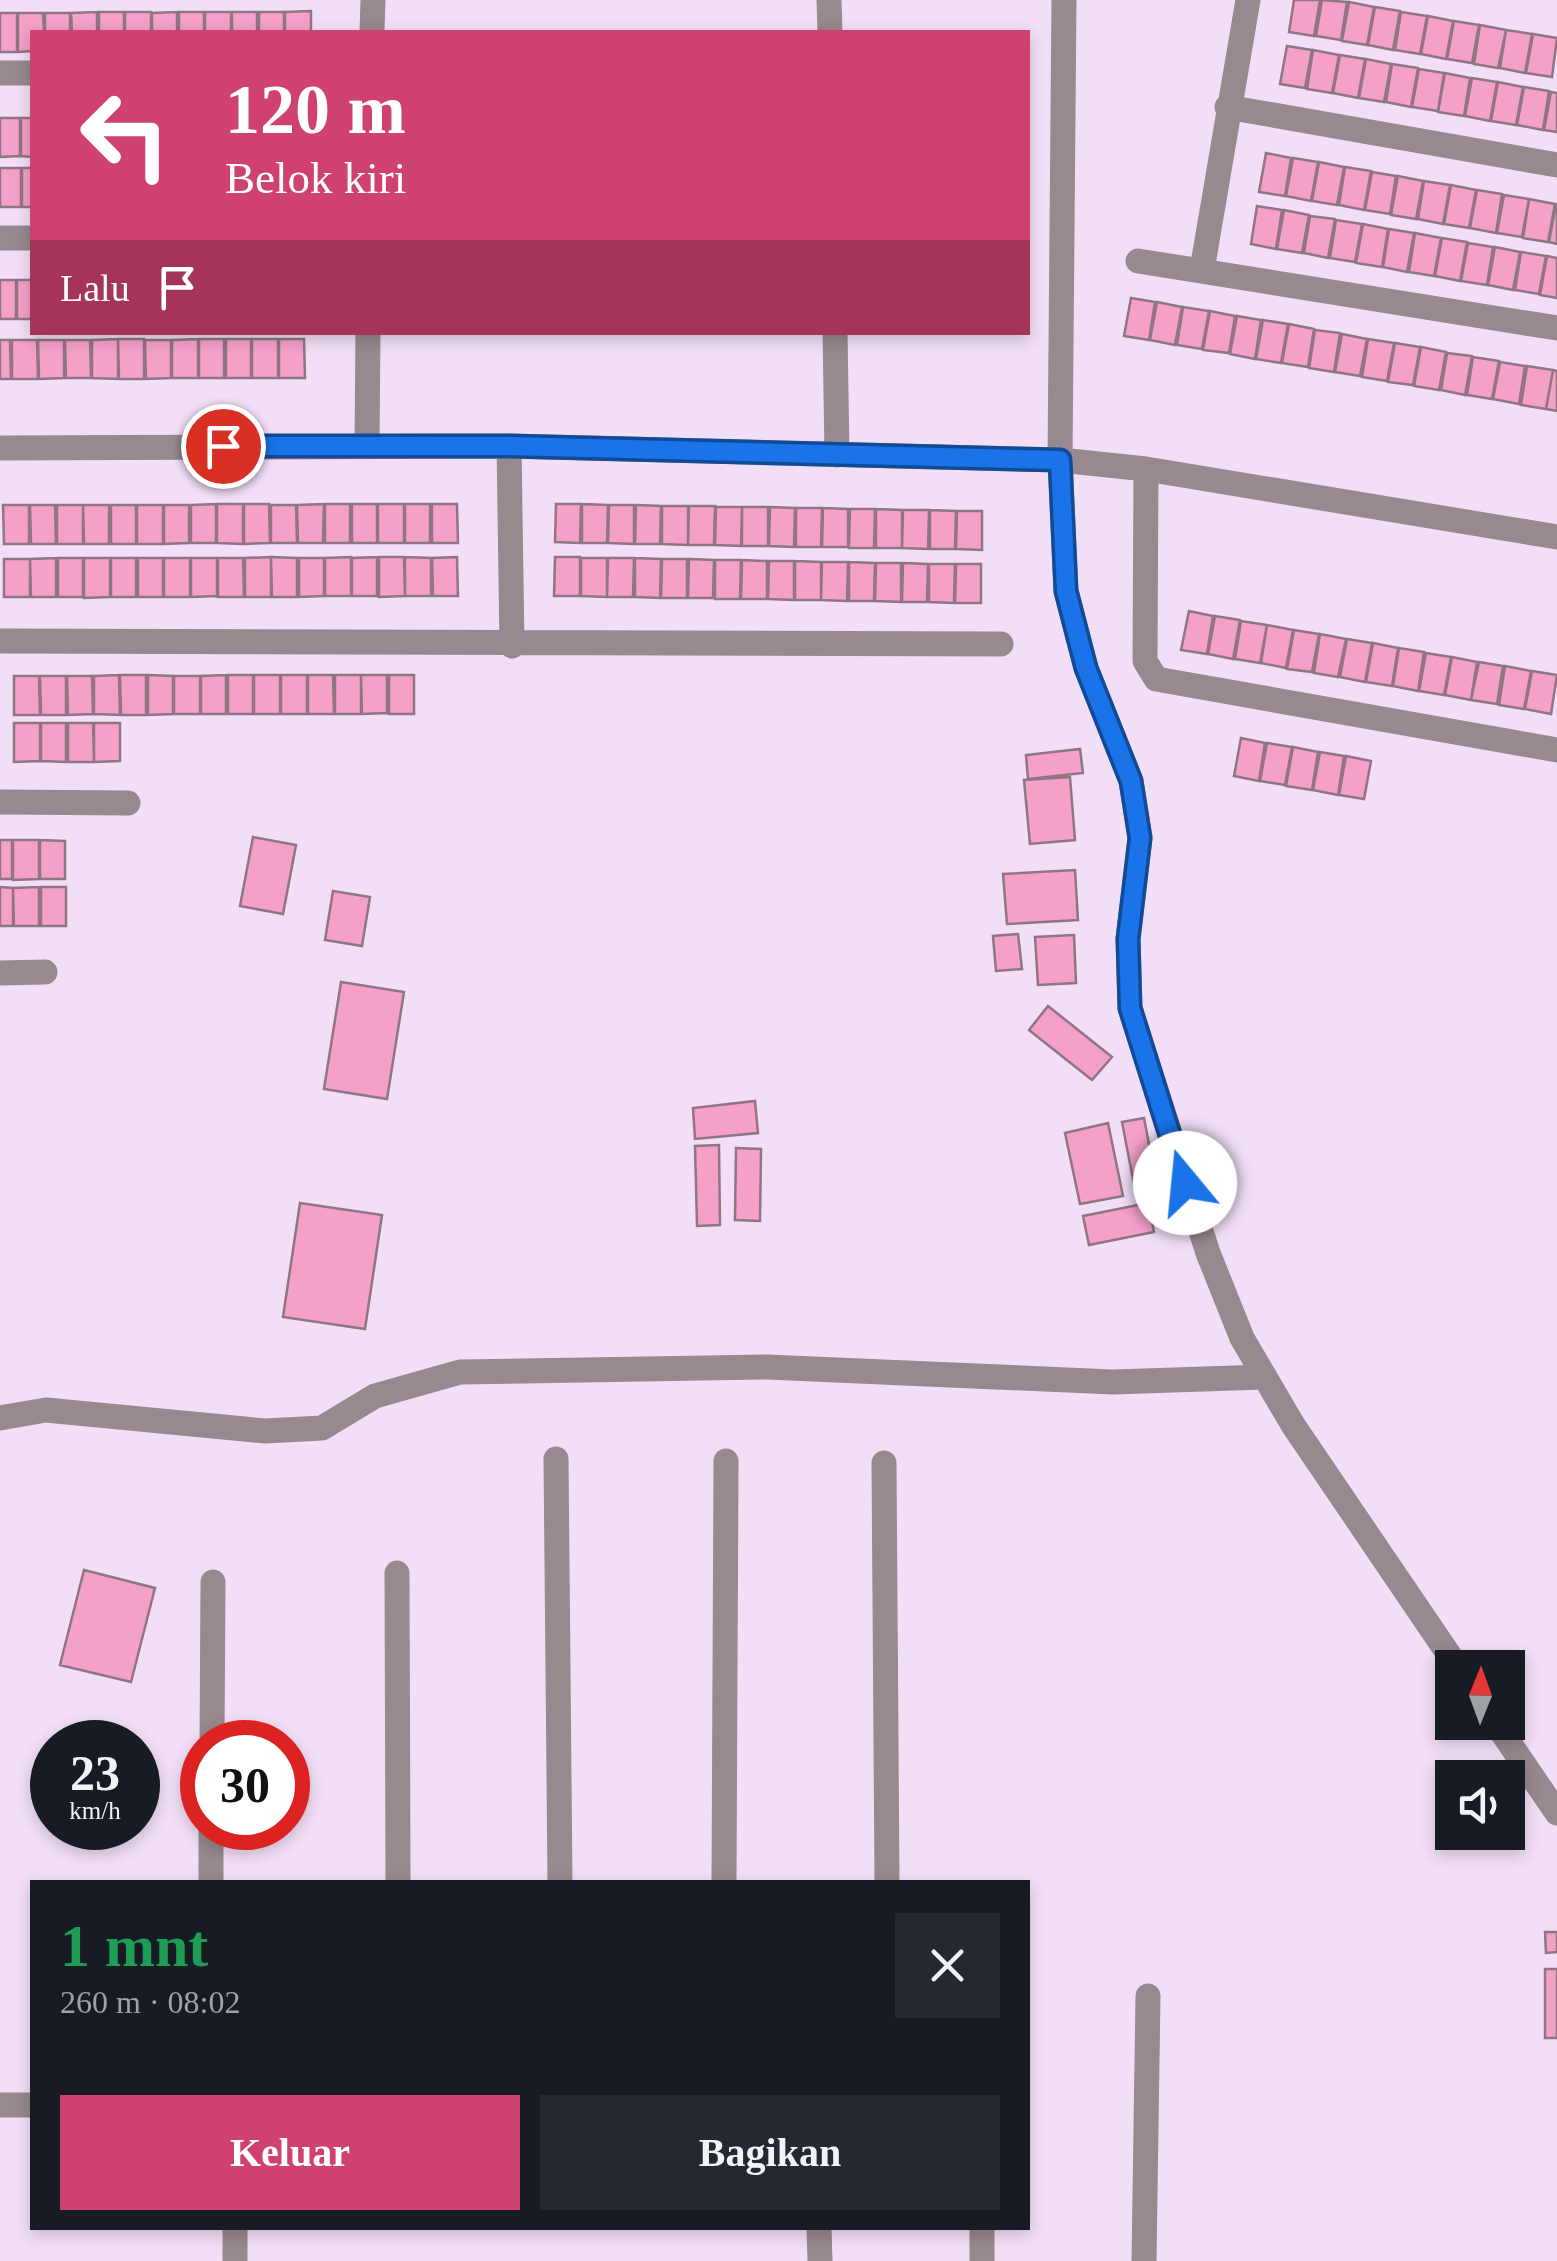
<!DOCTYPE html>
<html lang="id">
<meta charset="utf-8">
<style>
:root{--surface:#171b24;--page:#242831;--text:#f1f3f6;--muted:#9ea1a6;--accent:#cf4270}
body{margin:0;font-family:Georgia,serif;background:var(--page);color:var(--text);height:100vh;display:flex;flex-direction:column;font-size:38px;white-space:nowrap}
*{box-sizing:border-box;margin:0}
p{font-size:32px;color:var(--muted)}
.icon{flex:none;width:55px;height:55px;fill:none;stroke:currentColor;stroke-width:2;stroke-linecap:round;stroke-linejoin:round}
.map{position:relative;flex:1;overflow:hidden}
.details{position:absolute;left:30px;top:1880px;width:1000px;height:350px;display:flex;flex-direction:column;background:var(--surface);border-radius:0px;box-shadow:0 5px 15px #0003}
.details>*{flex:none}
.top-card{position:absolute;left:30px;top:30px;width:1000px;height:305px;border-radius:0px;box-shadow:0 5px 15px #0003;background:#cf4270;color:#fff;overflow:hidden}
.needle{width:65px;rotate:1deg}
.fabs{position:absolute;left:1435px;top:1650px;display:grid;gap:20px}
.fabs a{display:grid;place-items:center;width:90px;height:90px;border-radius:0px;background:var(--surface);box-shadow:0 5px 15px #0003;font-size:50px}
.speed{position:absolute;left:30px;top:1720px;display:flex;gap:20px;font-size:50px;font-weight:700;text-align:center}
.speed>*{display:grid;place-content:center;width:130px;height:130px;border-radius:50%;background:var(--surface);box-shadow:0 5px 15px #0003;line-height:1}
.speed small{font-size:25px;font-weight:400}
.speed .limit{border:15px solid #d22;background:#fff;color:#111}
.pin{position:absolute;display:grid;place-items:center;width:85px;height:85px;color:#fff;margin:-42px;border:5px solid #fff;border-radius:50%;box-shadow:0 2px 10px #0007}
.me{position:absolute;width:110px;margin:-55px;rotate:343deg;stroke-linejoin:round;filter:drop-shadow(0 0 8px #0008)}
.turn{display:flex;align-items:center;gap:35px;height:210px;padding:0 30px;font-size:45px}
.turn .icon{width:130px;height:130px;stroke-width:2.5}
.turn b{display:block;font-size:70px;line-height:85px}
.then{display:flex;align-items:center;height:95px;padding:0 30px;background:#0003;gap:20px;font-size:38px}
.round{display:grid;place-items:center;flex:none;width:105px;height:105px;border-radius:0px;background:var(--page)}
.overview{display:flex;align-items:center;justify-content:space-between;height:170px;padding:0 30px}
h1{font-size:60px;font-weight:600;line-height:75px;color:#1e9e55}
.action{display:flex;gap:20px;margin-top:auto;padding:20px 30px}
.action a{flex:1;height:115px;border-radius:0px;background:var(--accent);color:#fff;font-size:40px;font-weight:600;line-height:115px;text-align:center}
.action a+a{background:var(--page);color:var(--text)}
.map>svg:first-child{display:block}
.building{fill:#f4a0c9;stroke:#907582;stroke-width:2.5}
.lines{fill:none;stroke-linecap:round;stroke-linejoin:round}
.minor{stroke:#97898e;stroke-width:25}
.route-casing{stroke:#114b97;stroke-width:25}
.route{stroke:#1a73e8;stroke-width:18}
</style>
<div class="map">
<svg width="1557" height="2261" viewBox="0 0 1557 2261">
<rect width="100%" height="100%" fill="#f2dff7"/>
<path class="building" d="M1294,0H1320L1314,36L1289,32Z
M1322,0L1347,2L1341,40L1316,36Z
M1349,2L1374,7L1367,45L1342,41Z
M1375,7L1400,11L1393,50L1368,45Z
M311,11V32H285V12Z
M97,12V32H72L71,13Z
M99,12H124V32H99Z
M125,12H151V32H125Z
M177,12V32H152V13Z
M179,12H204V32H179Z
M205,12H231V32H205Z
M232,12H257V32H232Z
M259,12H284V32H259Z
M1401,12L1427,16L1420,54L1395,50Z
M0,13H17V52H0Z
M18,13H43L44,32H32V51L18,52Z
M45,13H70V32H45Z
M1428,16L1453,21L1446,59L1421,54Z
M1454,21L1479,25L1472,63L1447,59Z
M1480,25L1506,30L1498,68L1474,64Z
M1506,30L1532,34L1525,73L1500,68Z
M1533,34L1557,38L1552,77L1526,73Z
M1287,46L1312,50L1305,88L1280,84Z
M1313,50L1339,55L1332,93L1307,89Z
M1340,55L1365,59L1358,98L1333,93Z
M1366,59L1391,64L1384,102L1359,98Z
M1392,64L1418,68L1411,107L1386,102Z
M1419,69L1444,73L1438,111L1412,107Z
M1445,73L1470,78L1464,116L1438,112Z
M1472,78L1497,82L1490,121L1465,116Z
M1498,82L1523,87L1516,125L1491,121Z
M1524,87L1549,91L1543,130L1517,125Z
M1551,92L1557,93V132L1544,130Z
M0,118H20V156L0,157Z
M21,118H32V157L21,156Z
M1266,153L1291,158L1285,196L1259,192Z
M1293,158L1318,162L1311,201L1286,196Z
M1319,162L1344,167L1337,205L1312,201Z
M1345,167L1371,171L1364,210L1339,205Z
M0,168H21V207H0Z
M22,168H32V207H22Z
M1372,172L1396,176L1390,214L1365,210Z
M1398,176L1423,181L1416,219L1391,215Z
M1424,181L1450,185L1443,224L1418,219Z
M1451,185L1476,190L1469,228L1444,224Z
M1477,190L1502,194L1496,233L1470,228Z
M1504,195L1529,199L1522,237L1497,233Z
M1529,199L1555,204L1548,242L1523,238Z
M1556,204H1557V244L1549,242Z
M1257,206L1282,210L1276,249L1251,244Z
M1284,210L1309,215L1302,253L1277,249Z
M1310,216L1335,219L1328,258L1304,253Z
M1336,220L1362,224L1355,262L1330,258Z
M1363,224L1388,229L1382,267L1356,263Z
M1389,229L1414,233L1407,272L1383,267Z
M1415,233L1441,238L1434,276L1409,272Z
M1442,238L1467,242L1460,281L1435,276Z
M1468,243L1493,247L1487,285L1461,281Z
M1495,247L1520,252L1513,290L1488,285Z
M1521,252L1546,256L1539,294L1515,290Z
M1547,256L1557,258V298L1540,295Z
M0,280H16V319H0Z
M17,280H32V319H17Z
M1131,298L1155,302L1149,340L1124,336Z
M1157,302L1182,307L1175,345L1150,340Z
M1183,307L1209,311L1202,349L1177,345Z
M1210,311L1235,316L1229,353L1203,350Z
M1237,316L1261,320L1255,359L1230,354Z
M1263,320L1288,324L1281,363L1256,359Z
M1289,324L1314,329L1308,367L1282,363Z
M1315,330L1340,333L1334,372L1309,368Z
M1342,334L1367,339L1360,376L1335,372Z
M118,339H144V379H119Z
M118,339V379L92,378V340Z
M198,339V378H172V340Z
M199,339H224V378H199Z
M226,339H251V378H226Z
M252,339H278V378H252Z
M279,339H304L305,378H279Z
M1368,339L1394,343L1387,381L1362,377Z
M0,340H10L11,379H0Z
M12,340H37L38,379H12Z
M38,340H64V378L39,379Z
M65,340H90L91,378H66Z
M145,340H171V378L146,379Z
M1395,343L1420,347L1413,385L1388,382Z
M1421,347L1446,352L1439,390L1414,386Z
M1447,353L1472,356L1465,395L1441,390Z
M1473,357L1499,361L1492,399L1467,395Z
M1500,362L1525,366L1519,404L1493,399Z
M1527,366L1553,370L1546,409L1521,405Z
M1553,370L1557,371V411L1546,409Z
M216,504V543H191V505Z
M217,504H243V544L217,543Z
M244,504H269L270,543L244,544Z
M324,504L323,543H298L297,505Z
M325,504H350V543H325Z
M352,504H377V543H352Z
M378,504H404V543H378Z
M405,504H430V543H405Z
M432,504H457L458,543H432Z
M556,504H581L580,543L555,542Z
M582,504L608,505L607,543H582Z
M3,505H29V544H4Z
M30,505H55L56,544H31Z
M57,505H83V544H57Z
M83,505H109V544H84Z
M111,505H136V544H111Z
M137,505H163V544H137Z
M164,505H189V543L164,544Z
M271,505H296L297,543H271Z
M609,505H634V544L608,543Z
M636,505L661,506L660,544H635Z
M662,506H688V545L662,544Z
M689,506H715L714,545H688Z
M716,507H742L741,546L715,545Z
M742,507H768V546H742Z
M770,507L795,508L794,547L769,546Z
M796,508H822L821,547H796Z
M823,508L848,509V547H822Z
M850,509H875L874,548H849Z
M876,509L902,510V548H876Z
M903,510H929L928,549L902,548Z
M930,510L956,511L955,549H930Z
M957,511H982V550L956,549Z
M271,557V597H245V558Z
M271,557L297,558V597H272Z
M351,557V596H325V558Z
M377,557V596H352V558Z
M379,557H404L405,596L379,597Z
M405,557L431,558V596H405Z
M457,557L458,596H433L432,558Z
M555,557H580V596H554Z
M56,558V597H31L30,559Z
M58,558H83V597H58Z
M84,558H110V597L84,598Z
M111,558H136V597H111Z
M138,558H163V597H138Z
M164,558H190V597H164Z
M191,558H217V596L191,597Z
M218,558H243L244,597H218Z
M299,558H324V596L299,597Z
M581,558H607V597L581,596Z
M608,558H634L633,597H607Z
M635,558L661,559L660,598L635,597Z
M4,559H30V597H4Z
M662,559H687V598H661Z
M689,559L714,560L713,598H688Z
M715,560H741L740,599H715Z
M742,560L767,561V599H741Z
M769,561H794V600L768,599Z
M795,561L821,562V600H795Z
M822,562H848L847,601L821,600Z
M849,562L875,563L874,601H849Z
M876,563H901V602L875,601Z
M903,563L928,564L927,602H902Z
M929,564H955L954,603L929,602Z
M956,564H981V603H955Z
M1189,611L1213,616L1207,654L1181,650Z
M1215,616L1240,620L1233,659L1208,654Z
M1241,621L1267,625L1260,663L1235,659Z
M1267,625L1293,630L1286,668L1261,663Z
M1294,630L1319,634L1312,672L1287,669Z
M1320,634L1346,639L1338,677L1314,673Z
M1347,639L1372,643L1365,682L1340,677Z
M1373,643L1398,648L1392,686L1366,682Z
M1399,648L1424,652L1418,691L1393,686Z
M1426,653L1451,657L1444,695L1419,691Z
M1452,657L1477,662L1471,700L1445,695Z
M1479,662L1503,666L1497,704L1471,700Z
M1505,666L1531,671L1524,709L1499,705Z
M1532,671L1557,675L1551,714L1525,709Z
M119,675L120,715L94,714V676Z
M120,675H146V715H121Z
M148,675L173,676V714L148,715Z
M226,675V714H201V676Z
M228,675H253V714H228Z
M254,675H280V714H254Z
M281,675H307V714H281Z
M308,675H333L334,714H308Z
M335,675H361V714H335Z
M361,675H387V713L362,714Z
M389,675H414V714H389Z
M14,676H39L40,715H14Z
M40,676H66V715H41Z
M67,676H92L93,714L68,715Z
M174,676H200V714H174Z
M14,723H40V761L14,762Z
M41,723H66V762L41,761Z
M68,723H93L94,762H68Z
M94,723H120V761L94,762Z
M1241,738L1265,743L1259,781L1234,776Z
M1267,743L1292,747L1285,785L1260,781Z
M1293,747L1318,752L1312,790L1286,786Z
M1080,749L1083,773L1028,779L1026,755Z
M1320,752L1344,756L1338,795L1313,790Z
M1346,756L1371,761L1364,799L1339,795Z
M1070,777L1075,840L1030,844L1024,780Z
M253,837L296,845L283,914L240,906Z
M0,840H12V879H0Z
M13,840H39V879L13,880Z
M40,840L65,841V879H40Z
M1075,870L1078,920L1007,924L1003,874Z
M0,887L13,888V926H0Z
M39,887V926H14L13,888Z
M41,887H66V926H41Z
M333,891L370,897L362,946L325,940Z
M1018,934L1022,969L996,971L993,936Z
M1074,935L1076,983L1038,985L1035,937Z
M341,982L404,992L387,1099L324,1089Z
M1048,1006L1112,1057L1092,1080L1029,1030Z
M755,1101L758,1133L695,1139L693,1108Z
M1144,1118L1157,1186L1135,1190L1122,1122Z
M1108,1123L1123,1196L1080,1204L1065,1133Z
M719,1145L720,1225L697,1226L695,1146Z
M736,1148L761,1149L760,1221L735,1220Z
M300,1203L382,1215L365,1329L283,1317Z
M1148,1203L1154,1232L1089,1245L1083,1216Z
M84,1570L155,1588L131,1682L60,1665Z
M1545,1932H1557V1952L1546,1953Z
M1545,1969H1557V2038H1545Z"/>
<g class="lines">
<path class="minor" d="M829,0L830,32
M1064,0L1060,460L1066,591L1086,668L1131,781L1140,838L1128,939L1130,1008L1208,1253L1242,1338L1293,1425L1458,1668
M372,32L373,0
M0,73H32
M1227,107L1557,165
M0,238H32
M1138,261L1557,328
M1202,270L1248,0
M835,332L837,455
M367,445L368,332
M509,446L512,646
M0,448L509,446L1060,460L1146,469L1557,537
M1146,469L1145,661L1156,679L1557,750
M0,641L1001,644
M0,802L128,803
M0,973L45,972
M0,1418L46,1410L265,1431L322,1428L375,1396L460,1372L767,1367L1113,1382L1265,1377
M556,1459L560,1882
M884,1463L887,1882
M397,1573L398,1882
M1495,1722L1557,1813
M212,1742L213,1582
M211,1882V1828
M724,1882L726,1461
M0,2105H32
M235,2228V2261
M819,2228L820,2261
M982,2228V2261
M1144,2261L1148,1996"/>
</g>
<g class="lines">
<defs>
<path id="route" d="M223,446H509L1060,460L1066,591L1086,668L1131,781L1140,838L1128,939L1130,1008L1185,1183"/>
</defs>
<use href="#route" class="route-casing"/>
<use href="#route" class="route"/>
</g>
</svg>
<div class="fabs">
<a><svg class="needle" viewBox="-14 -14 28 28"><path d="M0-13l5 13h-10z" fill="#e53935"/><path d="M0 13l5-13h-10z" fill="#9ea1a6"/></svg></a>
<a><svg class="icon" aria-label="sound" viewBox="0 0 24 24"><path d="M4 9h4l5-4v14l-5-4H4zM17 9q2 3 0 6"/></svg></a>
</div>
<div class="speed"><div>23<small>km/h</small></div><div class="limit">30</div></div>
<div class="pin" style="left:223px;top:446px;background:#d93025"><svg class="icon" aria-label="arrive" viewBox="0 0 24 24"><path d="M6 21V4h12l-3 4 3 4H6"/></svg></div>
<svg class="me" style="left:1185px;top:1183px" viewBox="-20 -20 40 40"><circle r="19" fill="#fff"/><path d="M0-13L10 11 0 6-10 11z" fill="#1a73e8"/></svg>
<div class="top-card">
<div class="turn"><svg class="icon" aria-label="left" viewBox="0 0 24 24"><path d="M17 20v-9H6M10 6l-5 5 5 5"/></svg><div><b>120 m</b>Belok kiri</div></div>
<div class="then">Lalu<svg class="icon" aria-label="arrive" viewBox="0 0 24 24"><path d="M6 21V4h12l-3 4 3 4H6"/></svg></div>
</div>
<section class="details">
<div class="overview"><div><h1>1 mnt</h1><p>260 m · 08:02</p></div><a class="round"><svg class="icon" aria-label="close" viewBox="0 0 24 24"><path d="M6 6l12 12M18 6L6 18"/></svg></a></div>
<div class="action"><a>Keluar</a><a>Bagikan</a></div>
</section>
</div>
